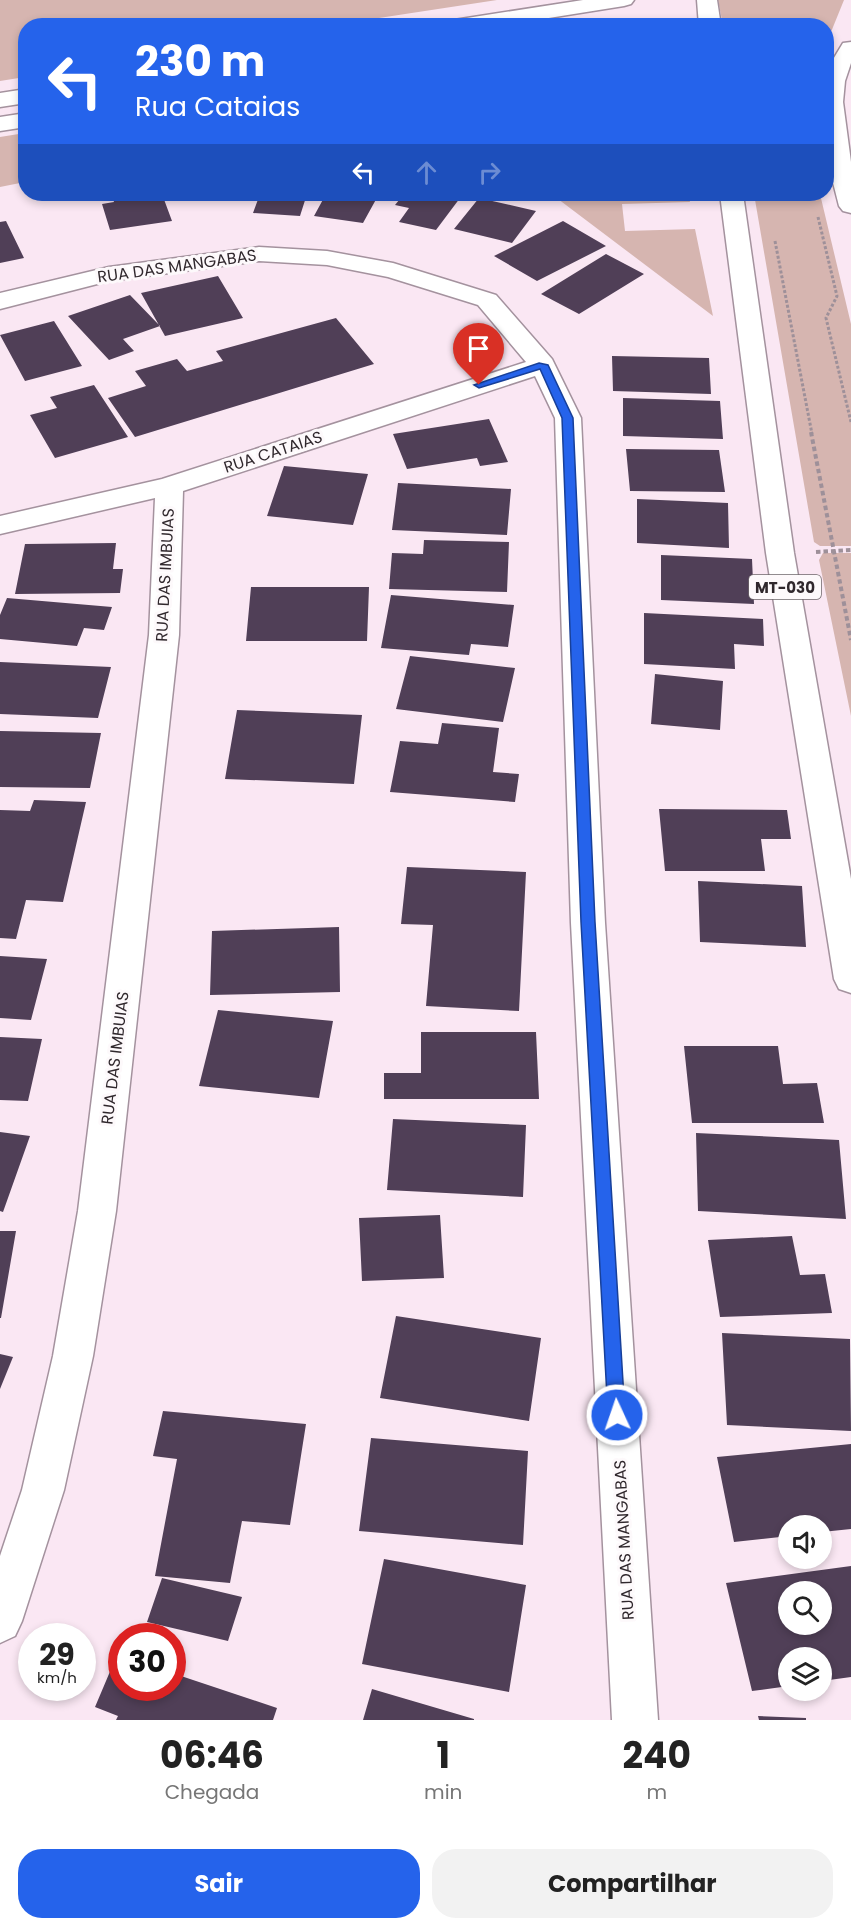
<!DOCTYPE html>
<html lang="pt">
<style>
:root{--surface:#fff;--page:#f2f2f2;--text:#222;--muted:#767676;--accent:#2563eb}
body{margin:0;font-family:Poppins,sans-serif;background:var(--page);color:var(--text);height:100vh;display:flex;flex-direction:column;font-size:22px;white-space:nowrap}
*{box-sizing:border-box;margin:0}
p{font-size:20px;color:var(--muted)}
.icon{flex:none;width:33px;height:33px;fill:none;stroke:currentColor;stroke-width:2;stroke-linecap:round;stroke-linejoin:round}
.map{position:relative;height:1720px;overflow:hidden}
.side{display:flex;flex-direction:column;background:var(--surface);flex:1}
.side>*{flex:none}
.guide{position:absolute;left:18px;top:18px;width:816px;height:183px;border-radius:24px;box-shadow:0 3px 9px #0003;background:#2563eb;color:#fff;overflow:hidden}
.controls{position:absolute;left:778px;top:1515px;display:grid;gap:12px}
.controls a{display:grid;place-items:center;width:54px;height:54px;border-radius:50%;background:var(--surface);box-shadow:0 3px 9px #0003;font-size:30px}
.speed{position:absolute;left:18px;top:1623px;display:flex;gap:12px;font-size:30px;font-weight:700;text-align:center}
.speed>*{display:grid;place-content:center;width:78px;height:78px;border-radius:50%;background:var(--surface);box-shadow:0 3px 9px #0003;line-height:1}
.speed small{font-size:15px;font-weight:400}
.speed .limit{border:9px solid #d22;background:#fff;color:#111}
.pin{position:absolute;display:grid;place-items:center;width:51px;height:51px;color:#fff;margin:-62px -26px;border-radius:50% 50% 50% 0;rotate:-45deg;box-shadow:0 0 6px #0007}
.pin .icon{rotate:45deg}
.me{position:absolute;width:66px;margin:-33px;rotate:357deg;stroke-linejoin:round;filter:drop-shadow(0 0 4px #0008)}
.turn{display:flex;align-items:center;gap:21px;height:126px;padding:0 18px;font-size:27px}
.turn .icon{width:78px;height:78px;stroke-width:2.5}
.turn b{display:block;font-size:42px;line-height:51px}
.lanes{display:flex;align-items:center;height:57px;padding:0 18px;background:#0003;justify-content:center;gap:30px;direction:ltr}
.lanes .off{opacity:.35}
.eta{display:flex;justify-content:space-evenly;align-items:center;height:102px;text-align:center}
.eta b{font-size:36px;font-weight:700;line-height:42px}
.primary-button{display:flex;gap:12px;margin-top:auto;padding:12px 18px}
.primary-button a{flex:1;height:69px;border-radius:24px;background:var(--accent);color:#fff;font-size:24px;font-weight:700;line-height:69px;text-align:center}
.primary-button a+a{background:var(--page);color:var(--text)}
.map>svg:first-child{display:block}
.green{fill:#d6b5b0}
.building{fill:#503f57;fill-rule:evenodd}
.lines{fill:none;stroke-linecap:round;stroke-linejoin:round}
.minor-casing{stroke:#a4929e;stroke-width:3}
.major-casing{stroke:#a4929e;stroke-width:3}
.path-far1{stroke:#9e9099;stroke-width:3;stroke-dasharray:3 2;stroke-linecap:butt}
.path{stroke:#9e9099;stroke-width:4;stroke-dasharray:4.5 3;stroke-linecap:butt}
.minor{fill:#fff;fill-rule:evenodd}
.major{fill:#fff;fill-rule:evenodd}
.route{fill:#2563eb;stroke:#184099;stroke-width:1.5}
.labels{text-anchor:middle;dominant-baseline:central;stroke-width:6;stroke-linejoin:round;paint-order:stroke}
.shield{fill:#fdf9fb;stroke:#6e676b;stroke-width:1.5}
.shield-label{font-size:15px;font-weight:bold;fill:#30282d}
.street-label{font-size:16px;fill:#30282d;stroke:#fdf9fb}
</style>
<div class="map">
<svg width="851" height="1720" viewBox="0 0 851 1720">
<rect width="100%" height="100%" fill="#fae7f3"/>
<path class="green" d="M0,0H497L333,25L26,26L25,77L0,81Z
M718,0H844L831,32L827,35L826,26L723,25Z
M25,133V182L0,187V137Z
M540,194H688L690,202L622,204L625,231L695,229L713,316L558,199Z
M754,194H820L851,324V546H820L814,542Z
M823,553H851V716L819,560Z"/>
<path class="building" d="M111,194H162L172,221L110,230L102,204L114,202Z
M260,194H307L300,216L253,213Z
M326,194H379L363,223L314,216Z
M404,194H463L436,230L399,222L409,208L395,205Z
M479,198L536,211L512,243L454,229Z
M6,221L24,258L0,263V222Z
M563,221L606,246L537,281L494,256Z
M606,254L644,274L579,314L541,294Z
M218,276L243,318L165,336L141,293Z
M130,295L160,326L123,339L134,351L109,360L68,316Z
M336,318L374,364L135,437L108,398L146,386L135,371L177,359L187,371L223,361L216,351Z
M54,321L82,366L25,381L0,335Z
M612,356L709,358L711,394L613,391Z
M94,385L128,437L55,458L30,415L57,408L50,397Z
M623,398L720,401L723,439L623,436Z
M489,419L508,462L480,466L477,458L407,469L393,434Z
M626,449L719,450L725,492L630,491Z
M284,466L368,474L353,525L267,516Z
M398,483L511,489L507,535L392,530Z
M637,499L728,503L729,548L637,543Z
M424,540L509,542L507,592L389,589L392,553L423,554Z
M116,543L113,569H123L120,593L15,594L25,544Z
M661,555L752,559L754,604L661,600Z
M251,587H369L367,641H246Z
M391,595L514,605L508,647L471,644L469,655L381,648Z
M7,598L112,607L104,630L84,628L77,646L0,639V615Z
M644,613L763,619L764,646L734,644L735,669L644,664Z
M410,656L515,668L503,722L396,709Z
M0,662L111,667L98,718L0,714Z
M655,674L723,681L720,730L651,724Z
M237,710L362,715L354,784L225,779Z
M442,723L499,728L493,772L519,774L515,802L390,792L400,741L438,744Z
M0,731L101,733L90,788L0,787Z
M34,800L86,802L63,902L26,900L16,939L0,938V810L30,811Z
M659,809L787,810L791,839H761L765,871H665Z
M407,867L526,872L519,1011L426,1006L433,925L401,924Z
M698,881L802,886L806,947L700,942Z
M339,927L340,992L210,995L212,931Z
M0,956L47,959L31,1020L0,1018Z
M218,1010L333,1021L319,1098L199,1086Z
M421,1032H536L539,1099H384V1073H421Z
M0,1037L42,1039L28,1101L0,1100Z
M684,1046H778L783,1084L817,1083L824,1123H692Z
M393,1119L526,1125L523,1197L387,1190Z
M0,1132L30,1136L3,1212L0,1211Z
M696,1133L839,1140L846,1219L698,1211Z
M440,1215L444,1278L362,1281L359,1218Z
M0,1231H16L1,1318H0Z
M792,1236L800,1275L825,1274L832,1313L720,1317L708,1240Z
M396,1316L541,1338L529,1421L380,1398Z
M722,1333L850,1339L851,1431L727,1425Z
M0,1354L13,1357L0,1389Z
M163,1411L306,1424L290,1525L242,1521L230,1583L155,1576L177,1459L153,1456Z
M371,1438L528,1451L523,1545L359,1531Z
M851,1444V1529L822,1532V1526H789V1536L734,1542L717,1457Z
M384,1559L526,1585L509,1692L362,1664Z
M851,1566V1677L822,1681V1658H789V1686L752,1691L726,1583ZM789,1592H822V1624H789Z
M162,1578L242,1597L228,1641L147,1622Z
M117,1655L122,1656V1688H172V1673L277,1708L273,1720H116L118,1716L95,1707Z
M372,1689L474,1719V1720H363Z
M758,1716L806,1718V1720H759Z"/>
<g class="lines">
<defs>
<path id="minor" d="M259,247L327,251L393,263L496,295L552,359L581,418L605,923L658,1720H612L571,923L555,418L535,376L183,491L179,635L116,1211L93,1356L64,1490L22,1621L15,1636L0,1643V1556L22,1490L53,1356L78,1211L149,635L155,498L0,534V516L162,479L526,362L478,305L388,277L327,265L259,261L109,281L0,309V293L109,267Z"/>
<path id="major" d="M583,0H634L631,4L624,6L499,26H444L454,20Z
M697,0H717L721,26H699Z
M851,42V63L845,81L843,102L851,162V213L843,211L839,206L826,155V71L843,43Z
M26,89V103L0,107V93Z
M26,113V127L0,131V117Z
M720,194H743L794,553L851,879V993L839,989L834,979L766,553Z"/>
</defs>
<use href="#minor" class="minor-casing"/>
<use href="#major" class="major-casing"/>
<path class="path-far1" d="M818,217L837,296L826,318L851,422
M775,241L812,434"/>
<path class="path" d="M811,432L851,640
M816,552L851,550"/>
<use href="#minor" class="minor"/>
<use href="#major" class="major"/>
</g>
<path class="route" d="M539,363L548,365L573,418L595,922L625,1415L623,1421L617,1423L611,1421L608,1415L581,922L562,418L540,369L479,388L474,385Z"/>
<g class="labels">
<rect class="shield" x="749" y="575" width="72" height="24" rx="4.5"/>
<g class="shield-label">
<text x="785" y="587">MT-030</text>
</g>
<g class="street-label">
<text transform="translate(177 266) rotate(-8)">RUA DAS MANGABAS</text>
<text transform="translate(273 452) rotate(-18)">RUA CATAIAS</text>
<text transform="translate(165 575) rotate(-87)">RUA DAS IMBUIAS</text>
<text transform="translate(115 1058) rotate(-83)">RUA DAS IMBUIAS</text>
<text transform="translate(624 1540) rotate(-93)">RUA DAS MANGABAS</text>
</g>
</g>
</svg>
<div class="controls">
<a><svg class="icon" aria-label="sound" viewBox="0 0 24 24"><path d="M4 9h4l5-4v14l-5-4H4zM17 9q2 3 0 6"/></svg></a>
<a><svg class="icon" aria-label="search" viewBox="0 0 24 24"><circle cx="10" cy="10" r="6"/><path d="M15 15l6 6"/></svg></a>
<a><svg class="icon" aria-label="layers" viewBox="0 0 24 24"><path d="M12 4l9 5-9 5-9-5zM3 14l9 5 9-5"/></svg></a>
</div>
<div class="speed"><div>29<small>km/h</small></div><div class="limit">30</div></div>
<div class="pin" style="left:479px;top:385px;background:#d93025"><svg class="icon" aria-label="arrive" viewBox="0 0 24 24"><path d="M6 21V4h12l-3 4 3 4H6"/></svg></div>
<svg class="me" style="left:617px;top:1415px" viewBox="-20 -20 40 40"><circle r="17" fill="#2563eb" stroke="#fff" stroke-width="3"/><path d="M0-11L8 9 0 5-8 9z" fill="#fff"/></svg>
<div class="guide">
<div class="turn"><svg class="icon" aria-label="left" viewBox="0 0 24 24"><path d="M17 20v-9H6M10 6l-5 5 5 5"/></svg><div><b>230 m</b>Rua Cataias</div></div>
<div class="lanes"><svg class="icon" aria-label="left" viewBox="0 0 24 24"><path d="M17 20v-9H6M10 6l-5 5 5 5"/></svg><svg class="icon off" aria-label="ahead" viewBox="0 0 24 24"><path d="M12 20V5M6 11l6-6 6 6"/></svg><svg class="icon off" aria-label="right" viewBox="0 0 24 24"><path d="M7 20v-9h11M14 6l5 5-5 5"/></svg></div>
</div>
</div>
<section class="side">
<div class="eta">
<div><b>06:46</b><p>Chegada</p></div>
<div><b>1</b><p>min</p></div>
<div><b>240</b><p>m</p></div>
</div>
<div class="primary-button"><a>Sair</a><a>Compartilhar</a></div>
</section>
